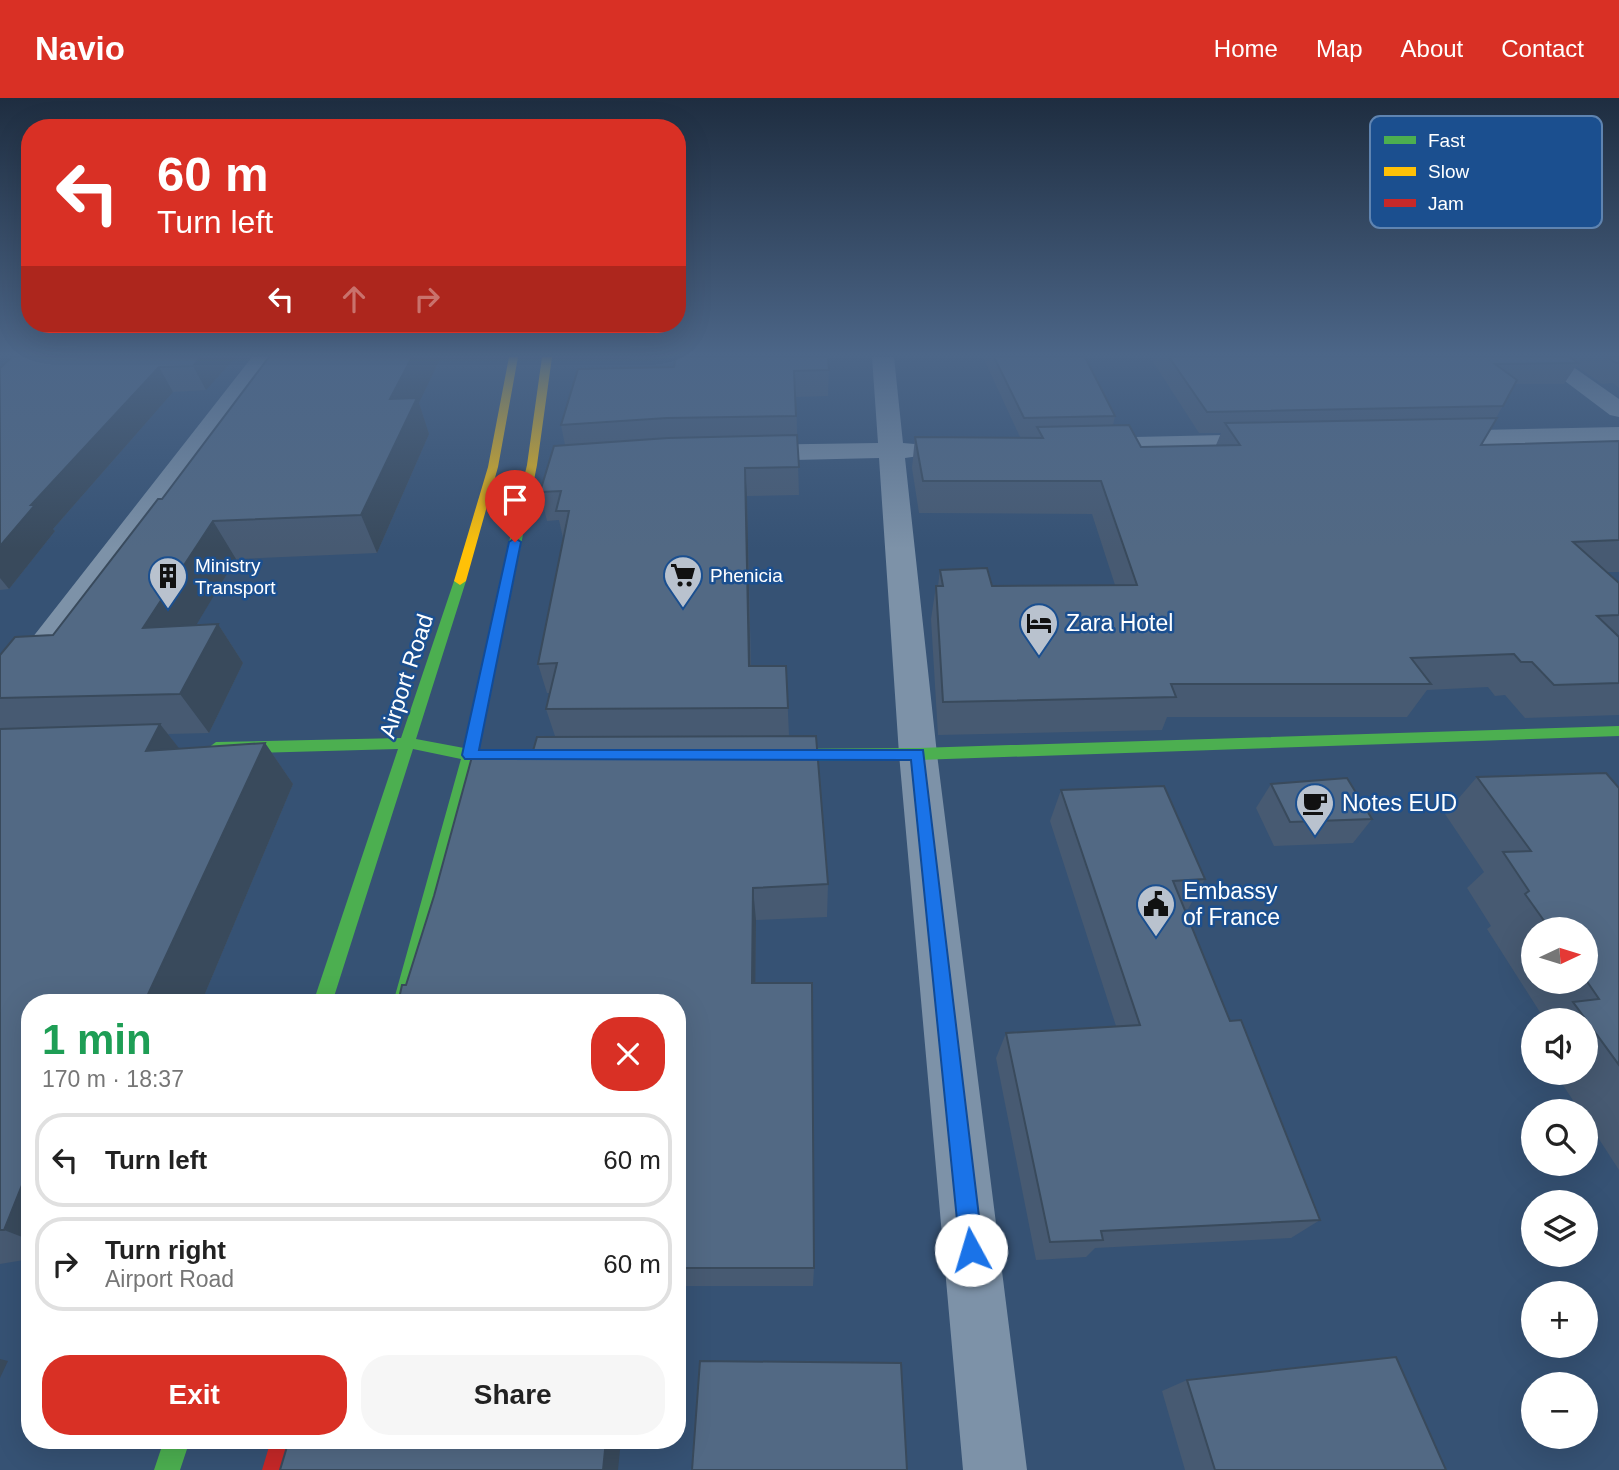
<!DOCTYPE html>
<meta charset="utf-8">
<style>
:root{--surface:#fff;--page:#f6f6f6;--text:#222;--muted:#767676;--line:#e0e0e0;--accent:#d93025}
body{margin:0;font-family:Helvetica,sans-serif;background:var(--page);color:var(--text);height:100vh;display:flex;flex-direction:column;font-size:26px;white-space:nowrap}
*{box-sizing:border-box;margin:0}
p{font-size:23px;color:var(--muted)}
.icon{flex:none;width:38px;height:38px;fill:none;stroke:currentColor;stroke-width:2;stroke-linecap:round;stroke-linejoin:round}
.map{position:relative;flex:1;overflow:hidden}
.details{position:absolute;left:21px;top:896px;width:665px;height:455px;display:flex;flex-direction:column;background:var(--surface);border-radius:28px;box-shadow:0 7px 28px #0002}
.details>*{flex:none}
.banner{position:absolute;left:21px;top:21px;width:665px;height:214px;border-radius:28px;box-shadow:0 7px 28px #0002;background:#d93025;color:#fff;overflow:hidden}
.needle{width:46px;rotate:86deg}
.buttons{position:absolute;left:1521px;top:819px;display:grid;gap:14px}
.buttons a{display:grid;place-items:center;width:77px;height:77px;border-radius:50%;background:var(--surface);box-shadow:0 7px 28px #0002;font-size:35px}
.pin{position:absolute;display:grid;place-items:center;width:60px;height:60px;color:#fff;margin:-72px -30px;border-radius:50% 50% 50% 0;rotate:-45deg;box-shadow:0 0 7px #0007}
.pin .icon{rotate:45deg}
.me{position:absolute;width:77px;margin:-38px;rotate:354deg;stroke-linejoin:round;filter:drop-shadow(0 0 5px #0008)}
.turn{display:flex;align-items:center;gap:24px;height:147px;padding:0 21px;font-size:32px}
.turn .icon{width:91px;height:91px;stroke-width:2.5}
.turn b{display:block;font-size:49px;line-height:60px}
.lanes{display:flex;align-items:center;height:66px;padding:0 21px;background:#0003;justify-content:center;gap:35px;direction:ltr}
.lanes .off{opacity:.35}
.round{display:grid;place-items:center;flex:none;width:74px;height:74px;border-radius:28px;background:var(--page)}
.overview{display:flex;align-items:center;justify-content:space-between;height:119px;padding:0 21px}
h1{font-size:42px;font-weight:700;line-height:52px;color:#1e9e55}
.cta{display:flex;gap:14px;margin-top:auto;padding:14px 21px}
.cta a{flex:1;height:80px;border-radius:28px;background:var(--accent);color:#fff;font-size:28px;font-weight:700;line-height:80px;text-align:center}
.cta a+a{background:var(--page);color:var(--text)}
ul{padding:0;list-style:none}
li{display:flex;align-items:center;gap:21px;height:94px;margin:0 14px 10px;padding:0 7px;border:4px solid var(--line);border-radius:28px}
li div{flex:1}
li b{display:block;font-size:26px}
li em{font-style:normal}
header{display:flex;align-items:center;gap:42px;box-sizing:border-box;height:98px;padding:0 35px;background:var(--accent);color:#fff}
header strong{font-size:33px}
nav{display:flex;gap:38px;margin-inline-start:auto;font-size:24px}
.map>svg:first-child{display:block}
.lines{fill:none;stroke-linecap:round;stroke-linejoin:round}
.street{fill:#7d92a8;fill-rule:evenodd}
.fast{fill:#4caf50;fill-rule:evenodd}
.slow{fill:#ffc107;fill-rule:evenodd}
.jam{fill:#c62828;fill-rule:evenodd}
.wall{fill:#475a72;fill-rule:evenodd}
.shaded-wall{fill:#394a5c}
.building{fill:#526984;stroke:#394a5c;stroke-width:2}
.route{fill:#1a73e8;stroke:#114b97;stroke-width:2}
.labels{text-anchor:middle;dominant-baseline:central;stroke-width:5;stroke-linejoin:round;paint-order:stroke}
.far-poi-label{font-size:19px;fill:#fff;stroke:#1b4f8f;text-anchor:start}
.poi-label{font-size:23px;fill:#fff;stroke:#1b4f8f;text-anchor:start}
.street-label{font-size:23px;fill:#fff;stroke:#1b4f8f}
.key{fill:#1b4f8f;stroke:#5f84b1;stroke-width:2}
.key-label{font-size:19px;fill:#fff}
</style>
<header>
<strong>Navio</strong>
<nav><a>Home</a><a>Map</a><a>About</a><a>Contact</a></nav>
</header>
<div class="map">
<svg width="1619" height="1372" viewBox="0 0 1619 1372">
<rect width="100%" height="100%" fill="#365274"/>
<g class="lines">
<path class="street" d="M252,259H275L13,615L0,618V581Z
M872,259H894L903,345L926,347L930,352L926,357L905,360L937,656L1027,1372H963L899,656L879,360L746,363L737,360L733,355L737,350L746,347L878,345Z
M1533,259H1559L1619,301V319L1610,317Z
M1619,329V345L1432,349L1423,346L1419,341L1423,336L1432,333Z
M1270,336L1279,339L1283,344L1279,349L1089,356L1080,353L1076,348L1080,343L1089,340Z"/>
<path class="fast" d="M521,414L527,417L479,651H501L509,657L501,663H476L413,905H393L461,661L413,651L332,905H313L398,651L216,656L208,650L216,644L401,640L454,483L460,479L466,483L416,641L464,650L515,417Z
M1619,628V638L918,662L764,663L756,657L764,651L918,650Z
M164,1342H190L180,1372H154Z"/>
<path class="slow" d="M509,259H518L498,369L466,483L460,487L454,483L488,369Z
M542,259H552L537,367L527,417L521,420L515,417L527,367Z"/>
<path class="jam" d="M271,1342H297L288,1372H262Z"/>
</g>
<path class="wall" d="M12,259H236L206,292L173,294L53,431L55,433L9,491L0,492V270Z
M269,259H441L419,305L429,336L377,455L236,461L196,527L218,526L243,565L209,635L168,636L179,651L265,645L293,686L201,905H30V1161L0,1166V557L53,537L162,401Z
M983,259H1085L1115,318L1113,327L1141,349L1216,347L1221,335H1199L1150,259H1619V290L1613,285L1602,286L1576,268L1564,286H1515L1481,347L1619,343V474H1607L1619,485V617L1525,620L1505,597L1495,598L1488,589L1427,592L1407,619H1167L1162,632L938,637L931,521L936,488H938L940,472L992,488L1115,487L1092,416L919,415L912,370L915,339H1035H1020Z
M674,269L829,272L828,298L796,299L799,397L747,398L751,568H786L789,638L828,786L827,819L756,822L755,885L814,1170L813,1188H677V905L406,887L533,653L555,638L546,611L550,595H547L538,566L563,440L559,422L547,423L540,394L565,347L561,327Z
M1477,679L1619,690V1072L1586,1021V1013H1580L1555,975H1586V922H1545L1487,831L1491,828L1467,790L1484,774L1445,716ZM1533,831H1586V884H1533Z
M1271,686L1372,721L1353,745L1274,748L1256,710Z
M1061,692L1205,781L1188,811H1184L1230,923L1320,1122L1291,1140L1095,1150L1086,1159L1036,1162L996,960L1006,935L1116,928L1050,723Z
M1533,932V942L1529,935Z
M1187,1282L1446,1372H1185L1162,1293Z"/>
<path class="shaded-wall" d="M201,259H236L206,292L193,268Z
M412,259H441L419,305L429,336L377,455L361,417L390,301Z
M159,269L173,294L53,431L55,433L9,491L0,480V448L31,407Z
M745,370L747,398L751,598L749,568Z
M213,423L236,461L171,569L143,530Z
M218,526L243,565L209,635L180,596Z
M160,626L193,668L146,653Z
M265,645L293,686L201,905H144Z
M753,790L756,822L755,915L752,885Z
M30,1067V1142L4,1132Z
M0,1261L8,1263L0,1280Z
M606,1342H621L618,1372H603Z"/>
<path class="building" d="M12,259H201L193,268L159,269L31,407H35L0,448V270Z
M269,259H412L390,301L417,300L361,417L213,423L143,530L218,526L180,596L0,600V557L15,539L53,537L158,401H162Z
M676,259H828L829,272L794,273L796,318L667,320L561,327L578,271L674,269Z
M994,259H1085L1115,318L1024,320Z
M1169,259H1570L1578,265L1495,266L1517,282L1503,308L1207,314Z
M1607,259H1619V265H1616Z
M1497,320L1481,347L1619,343V442L1573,444L1619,485V517L1597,518L1619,539V585L1554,587L1532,564H1521L1514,556L1411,560L1431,586H1171L1176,599L943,604L936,488H943L940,472L987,470L992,488L1137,487L1101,383H923L915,339L1043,340L1037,329L1129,327L1141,349L1240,347L1225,325Z
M797,337L799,369L745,370L749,568H786L788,610L546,611L557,565L538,566L569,413H556L561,393L540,394L554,348L668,340Z
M160,626L146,653L265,645L144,905H30V1067L4,1132H0V631Z
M816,638L828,786L753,790L752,885H812L814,1170H677V905H398L402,887H406L434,798L473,655L533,653L537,639Z
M1606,675L1619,690V967L1573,904L1599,901L1586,882V831H1550L1525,796L1529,793L1503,754L1531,753L1477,679Z
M1347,680L1372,721L1290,724L1271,686Z
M1164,688L1205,781L1173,783L1230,923L1241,922L1320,1122L1101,1133L1103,1142L1050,1144L1006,935L1140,927L1061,692Z
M1396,1259L1446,1372H1215L1187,1282Z
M700,1263L901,1265L907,1372H692Z
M289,1342H606L603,1372H280Z"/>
<linearGradient id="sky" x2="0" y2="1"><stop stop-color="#1e2d40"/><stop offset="0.57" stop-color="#4c6688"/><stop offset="1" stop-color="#4c6688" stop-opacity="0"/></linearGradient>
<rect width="1619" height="451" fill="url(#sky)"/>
<path class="route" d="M515,440L521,444L479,652H923L983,1152L980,1160L971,1163L963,1160L960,1152L911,662L465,661L462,657L509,444Z"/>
<defs>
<symbol id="supermarket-pin" viewBox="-11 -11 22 30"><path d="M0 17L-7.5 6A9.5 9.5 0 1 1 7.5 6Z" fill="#b9c2ce" stroke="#1b4f8f"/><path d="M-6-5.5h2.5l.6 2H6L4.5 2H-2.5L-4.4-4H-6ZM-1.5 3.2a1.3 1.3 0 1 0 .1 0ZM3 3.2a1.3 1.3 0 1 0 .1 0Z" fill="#111"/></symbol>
<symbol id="building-pin" viewBox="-11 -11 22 30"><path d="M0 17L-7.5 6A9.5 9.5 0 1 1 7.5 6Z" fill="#b9c2ce" stroke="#1b4f8f"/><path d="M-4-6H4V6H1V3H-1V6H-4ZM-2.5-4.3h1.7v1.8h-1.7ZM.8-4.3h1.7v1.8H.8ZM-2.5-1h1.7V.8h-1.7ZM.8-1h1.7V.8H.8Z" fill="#111"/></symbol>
<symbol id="hotel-pin" viewBox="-11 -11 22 30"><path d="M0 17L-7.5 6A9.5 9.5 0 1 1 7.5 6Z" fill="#b9c2ce" stroke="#1b4f8f"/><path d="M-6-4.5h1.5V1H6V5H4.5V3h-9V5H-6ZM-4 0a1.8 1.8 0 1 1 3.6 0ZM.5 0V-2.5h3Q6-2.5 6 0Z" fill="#111"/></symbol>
<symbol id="cafe-pin" viewBox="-11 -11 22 30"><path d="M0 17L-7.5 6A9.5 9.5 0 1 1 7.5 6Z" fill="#b9c2ce" stroke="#1b4f8f"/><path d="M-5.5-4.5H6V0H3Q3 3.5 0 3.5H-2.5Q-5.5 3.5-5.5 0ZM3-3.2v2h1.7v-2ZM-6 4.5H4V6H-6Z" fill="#111"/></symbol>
<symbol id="civic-pin" viewBox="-11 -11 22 30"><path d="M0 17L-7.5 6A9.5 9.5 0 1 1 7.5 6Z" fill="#b9c2ce" stroke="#1b4f8f"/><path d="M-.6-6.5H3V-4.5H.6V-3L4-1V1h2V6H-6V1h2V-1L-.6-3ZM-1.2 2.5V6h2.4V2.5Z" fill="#111"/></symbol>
</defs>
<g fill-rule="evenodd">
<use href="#supermarket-pin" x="661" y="455" width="44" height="60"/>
<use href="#building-pin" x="146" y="456" width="44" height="60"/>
<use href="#hotel-pin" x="1017" y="503" width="44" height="60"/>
<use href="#cafe-pin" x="1293" y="683" width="44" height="60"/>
<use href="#civic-pin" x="1134" y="784" width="44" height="60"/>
</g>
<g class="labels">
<g class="far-poi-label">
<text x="195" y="467">Ministry<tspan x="195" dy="22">Transport</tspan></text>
<text x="710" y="477">Phenicia</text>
</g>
<g class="poi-label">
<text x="1066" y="525">Zara Hotel</text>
<text x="1342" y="705">Notes EUD</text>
<text x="1183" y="793">Embassy<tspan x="1183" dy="26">of France</tspan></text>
</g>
<g class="street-label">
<text transform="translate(406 578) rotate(-72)">Airport Road</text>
</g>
</g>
<rect x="1370" y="18" width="232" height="112" rx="10" class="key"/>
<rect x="1384" y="38" width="32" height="8" fill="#4caf50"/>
<rect x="1384" y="69" width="32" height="9" fill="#ffc107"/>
<rect x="1384" y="101" width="32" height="8" fill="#c62828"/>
<g class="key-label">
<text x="1428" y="49">Fast</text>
<text x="1428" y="80">Slow</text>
<text x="1428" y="112">Jam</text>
</g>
</svg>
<div class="buttons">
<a><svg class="needle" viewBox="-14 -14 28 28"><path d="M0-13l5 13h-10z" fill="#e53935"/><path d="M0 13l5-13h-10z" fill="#767676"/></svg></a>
<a><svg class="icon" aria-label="sound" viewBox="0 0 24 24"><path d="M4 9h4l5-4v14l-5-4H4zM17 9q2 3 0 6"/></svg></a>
<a><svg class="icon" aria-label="search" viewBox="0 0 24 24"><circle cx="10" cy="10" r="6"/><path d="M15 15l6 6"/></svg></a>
<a><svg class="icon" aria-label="layers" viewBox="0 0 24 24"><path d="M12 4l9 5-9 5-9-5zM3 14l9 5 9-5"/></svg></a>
<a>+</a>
<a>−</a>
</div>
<div class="pin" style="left:515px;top:444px;background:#d93025"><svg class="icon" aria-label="arrive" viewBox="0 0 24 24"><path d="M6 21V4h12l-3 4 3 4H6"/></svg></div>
<svg class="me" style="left:971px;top:1152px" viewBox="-20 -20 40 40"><circle r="19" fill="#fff"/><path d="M0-13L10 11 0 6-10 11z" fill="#1a73e8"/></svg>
<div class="banner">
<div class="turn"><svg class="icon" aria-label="left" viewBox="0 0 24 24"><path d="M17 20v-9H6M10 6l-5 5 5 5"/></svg><div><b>60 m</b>Turn left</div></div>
<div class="lanes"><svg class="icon" aria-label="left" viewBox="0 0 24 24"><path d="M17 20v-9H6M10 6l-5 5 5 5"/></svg><svg class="icon off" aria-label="ahead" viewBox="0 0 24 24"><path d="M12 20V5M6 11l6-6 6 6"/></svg><svg class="icon off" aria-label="right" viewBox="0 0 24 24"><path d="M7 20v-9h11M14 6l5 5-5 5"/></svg></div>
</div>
<section class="details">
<div class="overview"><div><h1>1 min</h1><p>170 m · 18:37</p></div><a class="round" style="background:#d93025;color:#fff"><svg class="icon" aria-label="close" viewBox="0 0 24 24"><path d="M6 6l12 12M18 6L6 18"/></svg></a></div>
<ul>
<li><svg class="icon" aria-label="left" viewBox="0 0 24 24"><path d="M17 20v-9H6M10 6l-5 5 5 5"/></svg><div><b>Turn left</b></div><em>60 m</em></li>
<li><svg class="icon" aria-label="right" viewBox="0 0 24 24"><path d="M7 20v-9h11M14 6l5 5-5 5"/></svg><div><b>Turn right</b><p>Airport Road</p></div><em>60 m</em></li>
</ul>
<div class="cta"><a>Exit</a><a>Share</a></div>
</section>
</div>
